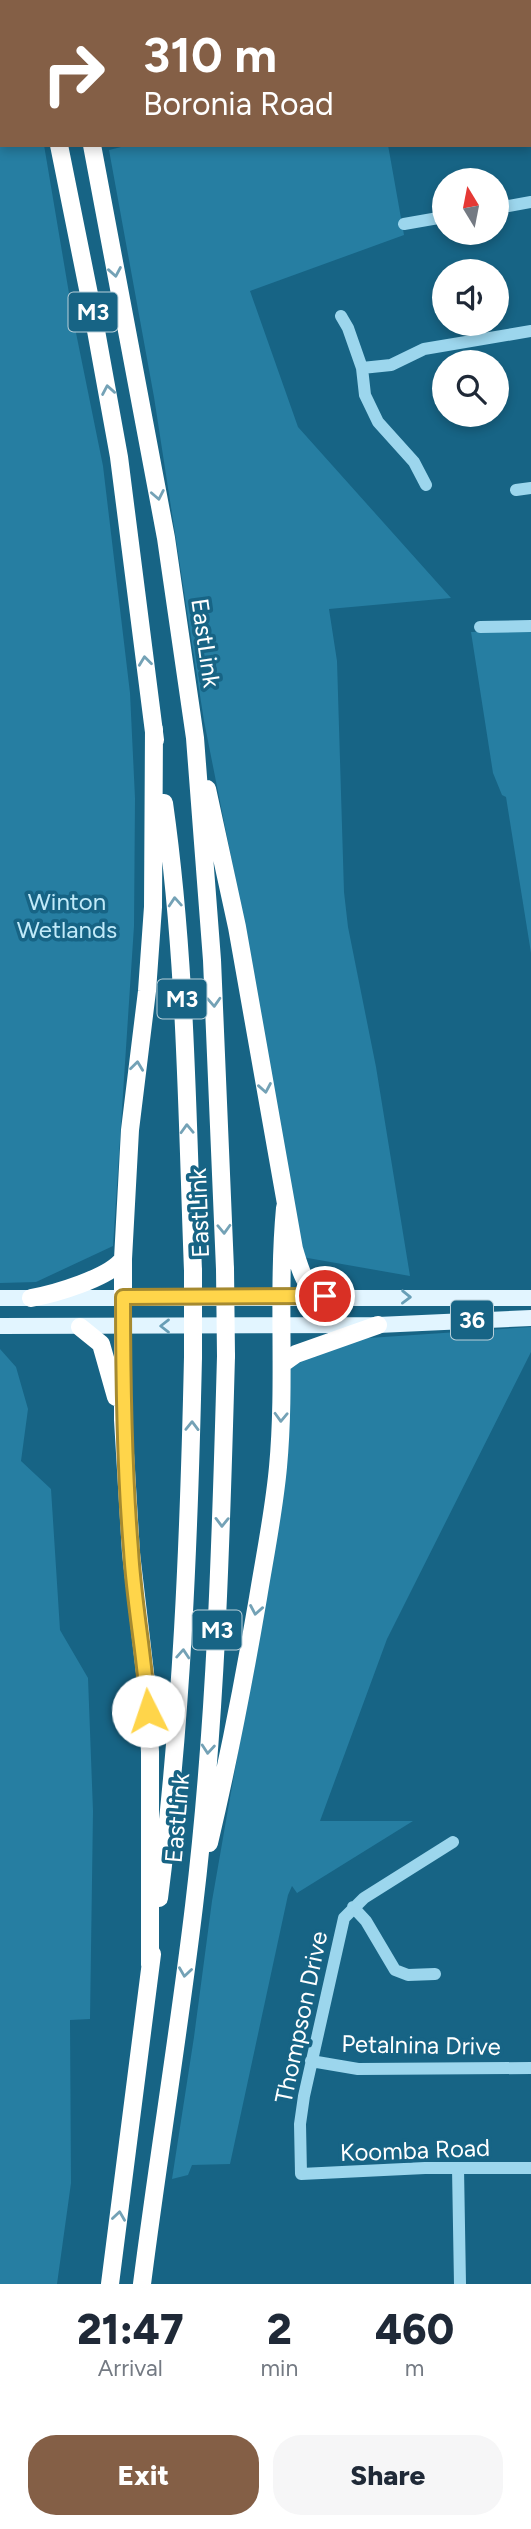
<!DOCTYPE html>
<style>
:root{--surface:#fff;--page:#f6f6f7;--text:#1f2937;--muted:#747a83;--accent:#845f46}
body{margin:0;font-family:Figtree,sans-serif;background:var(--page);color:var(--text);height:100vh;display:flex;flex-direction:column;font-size:26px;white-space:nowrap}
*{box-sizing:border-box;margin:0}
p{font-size:23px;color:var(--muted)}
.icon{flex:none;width:38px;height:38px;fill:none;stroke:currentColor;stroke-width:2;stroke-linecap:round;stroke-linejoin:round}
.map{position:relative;height:2284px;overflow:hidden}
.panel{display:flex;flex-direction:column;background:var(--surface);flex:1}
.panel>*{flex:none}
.guide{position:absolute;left:0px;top:0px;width:532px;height:147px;box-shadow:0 4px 10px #0003;background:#845f46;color:#fff;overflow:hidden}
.needle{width:46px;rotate:350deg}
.fabs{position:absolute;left:432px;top:168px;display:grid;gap:14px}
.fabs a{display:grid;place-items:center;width:77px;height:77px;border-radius:50%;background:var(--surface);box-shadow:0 4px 10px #0003;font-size:35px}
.pin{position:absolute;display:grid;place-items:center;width:60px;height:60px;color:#fff;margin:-30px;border:4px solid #fff;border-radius:50%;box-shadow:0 2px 7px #0007}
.me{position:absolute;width:77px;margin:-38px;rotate:356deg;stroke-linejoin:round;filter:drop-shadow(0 0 5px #0008)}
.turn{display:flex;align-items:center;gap:24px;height:147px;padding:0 28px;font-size:32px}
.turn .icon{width:91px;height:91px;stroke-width:2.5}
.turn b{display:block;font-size:49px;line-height:60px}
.eta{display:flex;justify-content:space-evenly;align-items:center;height:119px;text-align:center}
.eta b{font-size:42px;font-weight:800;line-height:49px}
.cta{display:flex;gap:14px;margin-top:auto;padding:14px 28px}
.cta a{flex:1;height:80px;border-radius:28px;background:var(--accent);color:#fff;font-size:28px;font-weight:800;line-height:80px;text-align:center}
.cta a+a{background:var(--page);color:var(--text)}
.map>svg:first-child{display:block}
.green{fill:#267ea2}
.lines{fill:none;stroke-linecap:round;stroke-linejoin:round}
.stream{stroke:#8ed5f0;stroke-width:2.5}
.minor{stroke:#9cd6ed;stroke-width:12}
.major{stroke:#e2f5ff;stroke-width:16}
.highway{stroke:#fff;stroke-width:18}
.highway-bridge{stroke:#fff;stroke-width:18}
.oneway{stroke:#74a2b6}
.oneway2{stroke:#689eb6}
.route-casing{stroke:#a68a30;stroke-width:18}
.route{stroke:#ffd54a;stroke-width:12}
.labels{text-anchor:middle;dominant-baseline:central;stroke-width:7;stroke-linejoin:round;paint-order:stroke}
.shield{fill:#176485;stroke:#b9d0da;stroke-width:2}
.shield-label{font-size:23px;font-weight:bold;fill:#fff}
.street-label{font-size:24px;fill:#fff;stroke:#176485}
.park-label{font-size:24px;fill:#c1eaf9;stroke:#176485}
</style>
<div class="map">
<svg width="531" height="2284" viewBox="0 0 531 2284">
<rect width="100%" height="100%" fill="#176485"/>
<path class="green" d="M0,0L14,2H2V145H44L74,323L103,466L130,693L135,798L134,926L113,1246L36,1282L0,1283Z
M138,0H531V106L530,2Z
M129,145H388L404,235L250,291L298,427L451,598L329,609L337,661L344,892L348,927L376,1067L410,1276L302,1257L258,1018L234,872L204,721L154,397L109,150Z
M531,631V953L506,797L502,795L493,773L471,632Z
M531,1327V1352L387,1639L320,1821H413L297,1893L292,1886L288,1895L230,2164L192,2165L188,2175L172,2179L194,2037L212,1901L275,1540L290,1368L298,1359L354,1339Z
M0,1349L16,1367L28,1409L21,1461L51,1489L60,1630L88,1678L93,1811L90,2019L70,2020L71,2183L57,2284H0Z"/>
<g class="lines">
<path class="stream" d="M0,143L2,142"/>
<path class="minor" d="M497,208L531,202
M404,224L444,217
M341,316L348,328L362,368L365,395L378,422L414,462L426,485
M362,368L391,365L424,349L531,331
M516,490L531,488
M480,627L531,626
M453,1842L364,1898L344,1918L304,2096L300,2124L301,2174L425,2168H531
M353,1907L366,1921L395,1970L408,1975L435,1974
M311,2061L358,2069L531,2068
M458,2168L460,2284"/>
<path class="major" d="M0,1298H531
M0,1326L378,1325L531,1318"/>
<path class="highway" d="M30,0V2
M66,0V2
M59,145L93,314L119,457L155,740
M92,145L166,538L195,738L212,960L225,1269
M207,789L237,927L294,1249C300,1268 304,1290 325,1296
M164,803C186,958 187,1115 193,1271
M31,1298C54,1294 109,1278 123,1259
M80,1327L101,1344L116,1397
M282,1364L296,1354L378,1325
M209,1843C228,1762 244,1680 258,1598C265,1555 274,1511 278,1467C286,1381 277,1294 285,1208
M159,1898C182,1718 189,1538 193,1357
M150,1965V1752L147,1690L131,1553L123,1420V1259L130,1130L147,991L153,907L154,729
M110,2284L152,1954
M142,2284C158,2158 179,2032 194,1906C216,1723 221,1539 226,1356"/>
<path class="highway-bridge" d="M225,1269L226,1356
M193,1271V1357"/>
</g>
<defs><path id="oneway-chevron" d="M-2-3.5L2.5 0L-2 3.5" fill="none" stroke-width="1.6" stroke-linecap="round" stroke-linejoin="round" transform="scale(1.75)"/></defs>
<g class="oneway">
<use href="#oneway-chevron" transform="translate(115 272) rotate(80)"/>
<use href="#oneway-chevron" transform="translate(108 390) rotate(-100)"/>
<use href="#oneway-chevron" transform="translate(158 495) rotate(79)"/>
<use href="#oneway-chevron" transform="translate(145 661) rotate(-97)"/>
<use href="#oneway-chevron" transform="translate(175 902) rotate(-94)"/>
<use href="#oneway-chevron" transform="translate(214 1002) rotate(87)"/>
<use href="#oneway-chevron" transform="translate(137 1066) rotate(-83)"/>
<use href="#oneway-chevron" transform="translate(265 1088) rotate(80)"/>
<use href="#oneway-chevron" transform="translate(187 1129) rotate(-92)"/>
<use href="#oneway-chevron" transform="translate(224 1229) rotate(88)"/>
<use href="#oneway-chevron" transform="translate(281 1417) rotate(92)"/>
<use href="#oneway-chevron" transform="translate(192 1426) rotate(-89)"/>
<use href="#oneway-chevron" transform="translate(222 1522) rotate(91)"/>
<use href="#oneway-chevron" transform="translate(256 1610) rotate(100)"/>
<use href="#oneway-chevron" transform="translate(183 1654) rotate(-86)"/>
<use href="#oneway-chevron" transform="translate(208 1749) rotate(95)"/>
<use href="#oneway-chevron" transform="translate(185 1972) rotate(98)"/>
<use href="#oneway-chevron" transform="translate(119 2216) rotate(-82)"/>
</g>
<g class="oneway2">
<use href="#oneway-chevron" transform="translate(406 1297) rotate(1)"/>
<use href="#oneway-chevron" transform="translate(165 1326) rotate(180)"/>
</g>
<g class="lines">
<defs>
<path id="route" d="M148,1711C145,1657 134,1604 131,1550C124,1466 123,1382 123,1297L325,1296"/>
</defs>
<use href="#route" class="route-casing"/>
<use href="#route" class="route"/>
</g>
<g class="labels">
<g class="shield">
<rect x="68.5" y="292.5" width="49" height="39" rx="5"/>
<rect x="157.5" y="979.5" width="49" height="39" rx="5"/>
<rect x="451" y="1300.5" width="42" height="39" rx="5"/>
<rect x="192.5" y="1610.5" width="49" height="39" rx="5"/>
</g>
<g class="shield-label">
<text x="93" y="312">M3</text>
<text x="182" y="999">M3</text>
<text x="472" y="1320">36</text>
<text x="217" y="1630">M3</text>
</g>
<g class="street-label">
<text transform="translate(206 643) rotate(82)">EastLink</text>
<text transform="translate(199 1213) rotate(-92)">EastLink</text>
<text transform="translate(177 1818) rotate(-85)">EastLink</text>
<text transform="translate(301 2017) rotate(-78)">Thompson Drive</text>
<text transform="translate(421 2045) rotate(1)">Petalnina Drive</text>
<text transform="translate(415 2150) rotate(-2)">Koomba Road</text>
</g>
<g class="park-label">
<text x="67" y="901">Winton<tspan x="67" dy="28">Wetlands</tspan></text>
</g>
</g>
</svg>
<div class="fabs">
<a><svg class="needle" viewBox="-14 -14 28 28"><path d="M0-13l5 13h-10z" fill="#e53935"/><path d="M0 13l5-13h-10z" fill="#747a83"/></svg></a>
<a><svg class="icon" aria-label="sound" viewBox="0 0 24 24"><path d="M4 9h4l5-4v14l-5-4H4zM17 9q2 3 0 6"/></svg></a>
<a><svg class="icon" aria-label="search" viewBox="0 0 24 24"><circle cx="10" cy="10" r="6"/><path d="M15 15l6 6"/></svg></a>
</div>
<div class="pin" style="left:325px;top:1296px;background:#d93025"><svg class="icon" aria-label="arrive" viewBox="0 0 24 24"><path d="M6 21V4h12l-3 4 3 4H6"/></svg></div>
<svg class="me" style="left:148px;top:1711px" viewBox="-20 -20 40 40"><circle r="19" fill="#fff"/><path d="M0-13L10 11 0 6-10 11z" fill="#ffd54a"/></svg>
<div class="guide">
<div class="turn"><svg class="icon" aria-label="right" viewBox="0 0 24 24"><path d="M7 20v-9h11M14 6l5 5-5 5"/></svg><div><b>310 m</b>Boronia Road</div></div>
</div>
</div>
<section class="panel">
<div class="eta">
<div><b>21:47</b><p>Arrival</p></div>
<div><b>2</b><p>min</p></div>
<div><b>460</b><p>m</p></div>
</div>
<div class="cta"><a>Exit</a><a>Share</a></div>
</section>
